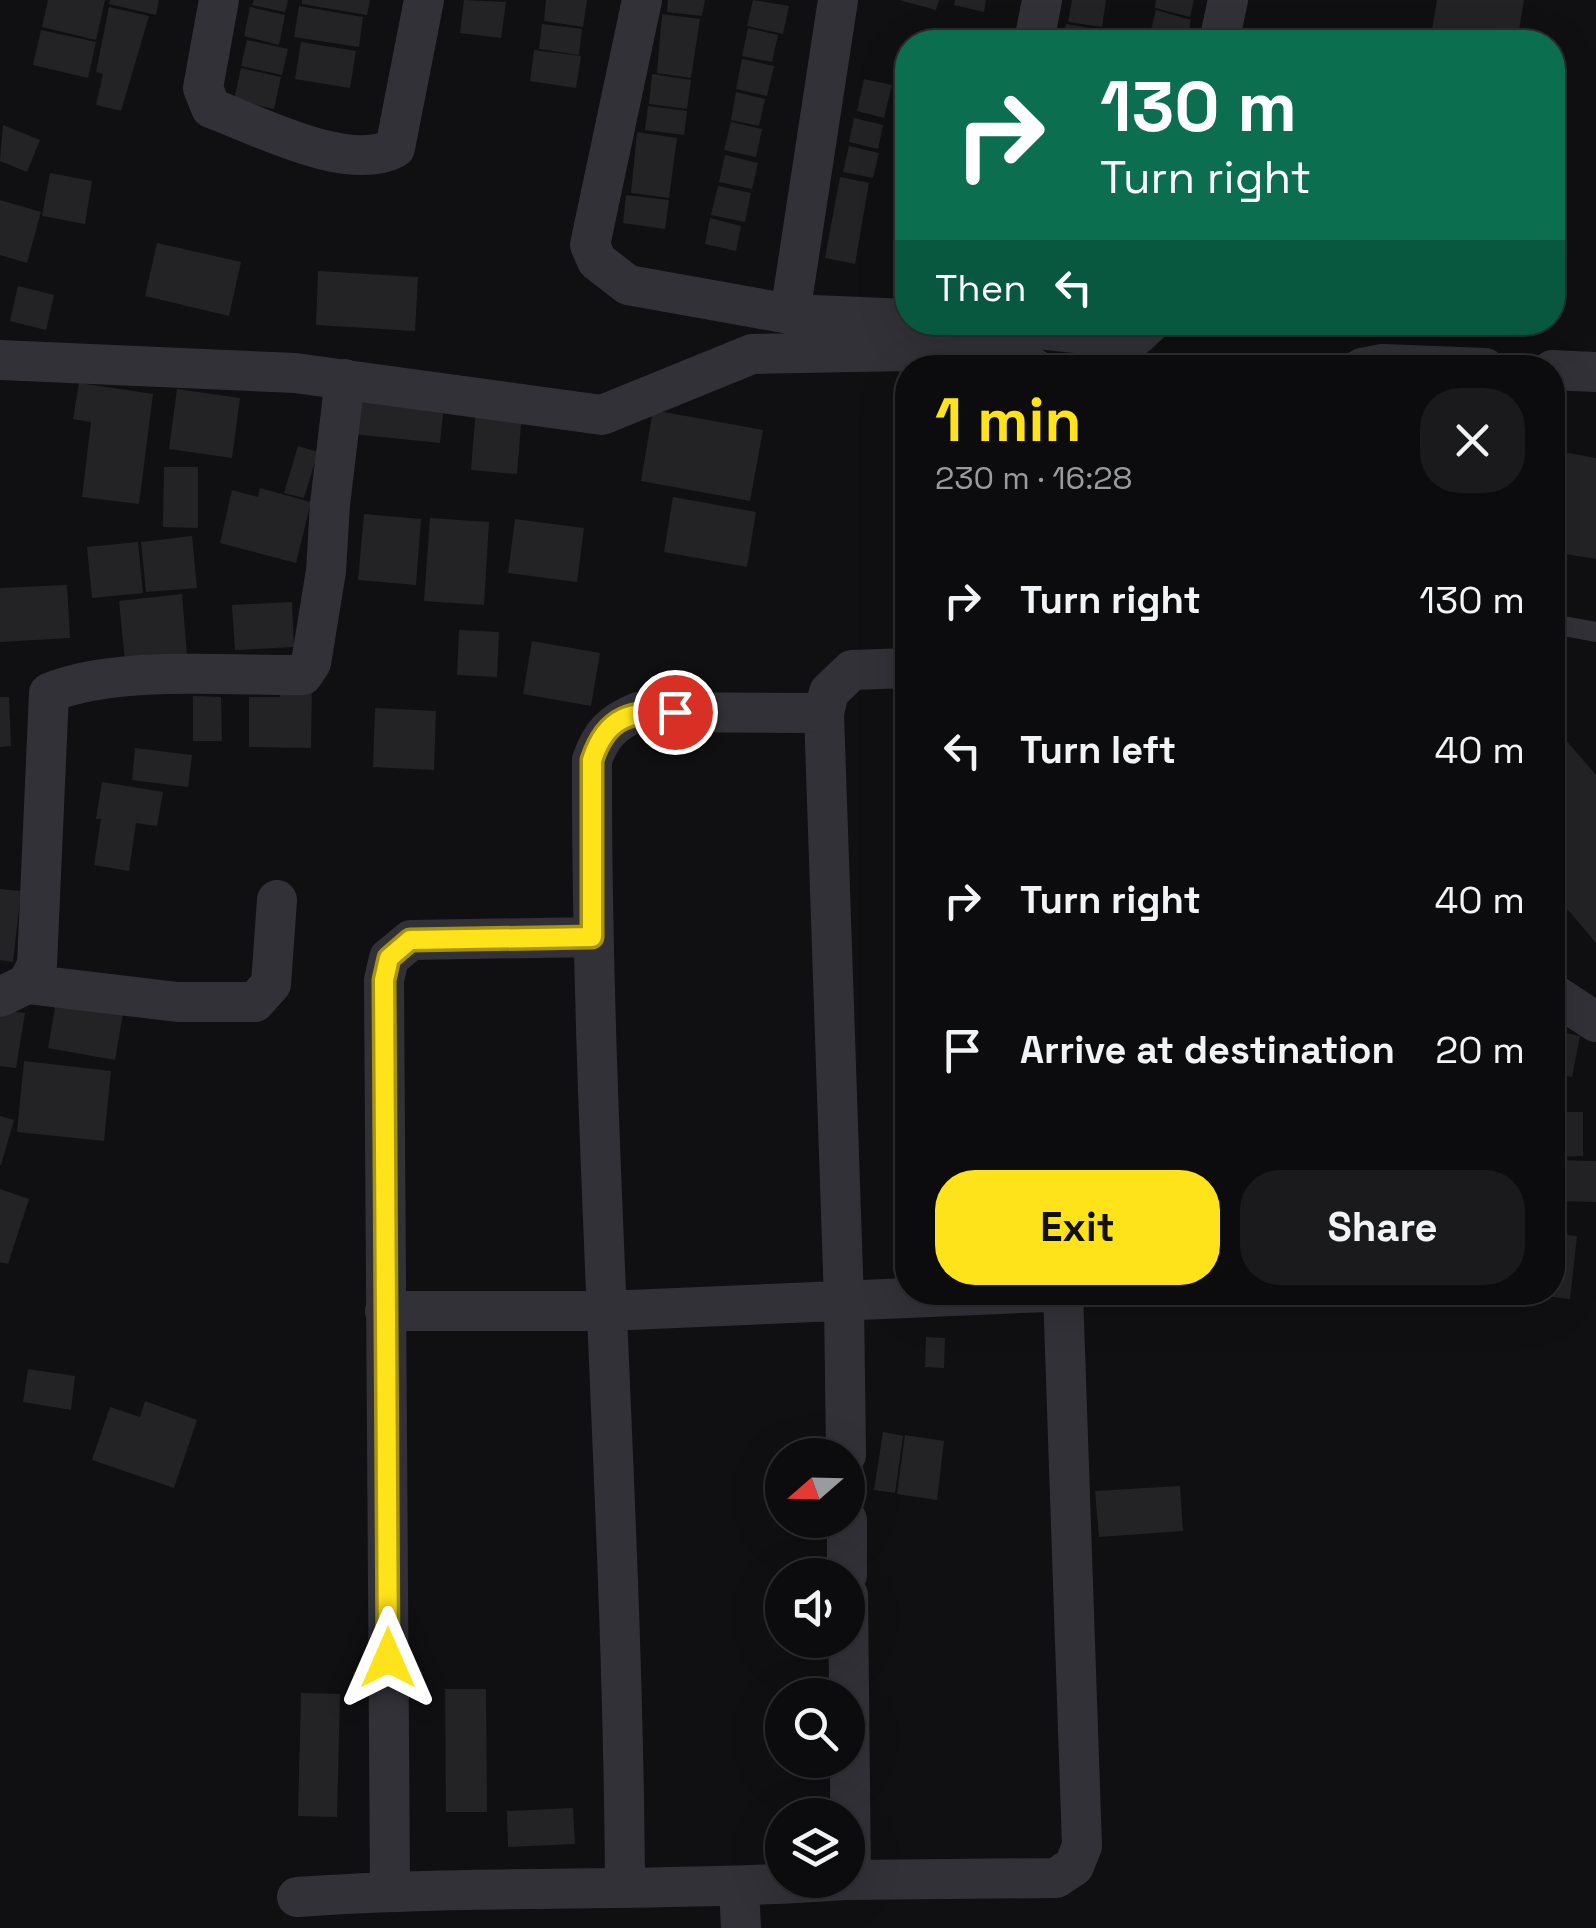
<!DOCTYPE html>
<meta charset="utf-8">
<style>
:root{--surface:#0c0c0e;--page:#1a1a1c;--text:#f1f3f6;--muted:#9a9b9e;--line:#2c2c2e;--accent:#ffe31a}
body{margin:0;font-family:"Space Grotesk",sans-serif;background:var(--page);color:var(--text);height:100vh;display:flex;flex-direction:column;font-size:38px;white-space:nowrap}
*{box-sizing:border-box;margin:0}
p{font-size:32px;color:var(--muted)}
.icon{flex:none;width:55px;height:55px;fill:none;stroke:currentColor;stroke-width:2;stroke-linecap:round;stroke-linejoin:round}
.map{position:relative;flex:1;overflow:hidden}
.drawer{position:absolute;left:895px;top:355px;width:670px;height:950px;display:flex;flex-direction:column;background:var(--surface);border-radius:40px;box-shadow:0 10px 40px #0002,0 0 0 2px var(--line)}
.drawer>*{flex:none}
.banner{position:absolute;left:895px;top:30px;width:670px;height:305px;border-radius:40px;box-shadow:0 10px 40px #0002,0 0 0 2px var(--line);background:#0b6e4f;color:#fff;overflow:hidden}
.needle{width:65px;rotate:250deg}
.fabs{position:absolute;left:765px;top:1438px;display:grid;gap:20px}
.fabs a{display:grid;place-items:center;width:100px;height:100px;border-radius:50%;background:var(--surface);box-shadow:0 10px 40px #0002,0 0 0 2px var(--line);font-size:50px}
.pin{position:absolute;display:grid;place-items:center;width:85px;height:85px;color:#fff;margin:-42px;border:5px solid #fff;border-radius:50%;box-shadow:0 2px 10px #0007}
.me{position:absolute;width:110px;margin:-55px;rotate:0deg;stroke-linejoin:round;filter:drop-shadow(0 0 8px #0008)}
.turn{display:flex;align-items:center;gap:35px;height:210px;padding:0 40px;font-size:45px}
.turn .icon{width:130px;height:130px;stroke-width:2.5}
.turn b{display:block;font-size:70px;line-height:85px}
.then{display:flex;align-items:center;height:95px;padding:0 40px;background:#0003;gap:20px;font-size:38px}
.round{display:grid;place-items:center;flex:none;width:105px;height:105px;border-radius:40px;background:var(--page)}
.summary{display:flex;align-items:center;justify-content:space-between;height:170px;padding:0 40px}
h1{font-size:60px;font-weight:600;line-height:75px;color:var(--accent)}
.button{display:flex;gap:20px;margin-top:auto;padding:20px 40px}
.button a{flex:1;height:115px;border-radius:40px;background:var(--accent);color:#111;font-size:40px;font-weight:600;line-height:115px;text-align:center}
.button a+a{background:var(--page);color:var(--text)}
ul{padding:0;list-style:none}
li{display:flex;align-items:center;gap:30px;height:150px;padding:0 40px}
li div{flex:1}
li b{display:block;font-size:38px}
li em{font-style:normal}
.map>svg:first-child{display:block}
.building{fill:#232326}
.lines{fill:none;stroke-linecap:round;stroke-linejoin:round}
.service{stroke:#313137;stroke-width:20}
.minor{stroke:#313137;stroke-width:40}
.route-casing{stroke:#a69411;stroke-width:25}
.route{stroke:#ffe31a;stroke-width:18}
</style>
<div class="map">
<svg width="1596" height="1928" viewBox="0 0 1596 1928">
<rect width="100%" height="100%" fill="#101012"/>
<path class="building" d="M48,0H105L96,40L42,27Z
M110,0H159L156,15L109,4Z
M254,0H288L285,12L252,5Z
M302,0H370L367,15L302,4Z
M464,0L506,2L501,38L460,33Z
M546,0H587L583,27L544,21Z
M668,0H705L702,16L667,12Z
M753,0L789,6L783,34L747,26Z
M899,0H939L936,10Z
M955,0H986L984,12L954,5Z
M1072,0H1106L1102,27L1068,22Z
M1156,0H1194L1190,17L1155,8Z
M1437,0H1524L1517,42H1430Z
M299,6L363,17L359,47L294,37Z
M109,7L149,16L121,111L96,105L103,74L96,72Z
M250,7L285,15L279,45L244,36Z
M1156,10L1191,20L1186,42L1149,38Z
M662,14L700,19L691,78L657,73Z
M542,24L582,29L579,55L539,49Z
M1066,24L1101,30L1099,42H1063Z
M748,28L778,35L772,62L742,56Z
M41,30L96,42L88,78L33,65Z
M247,40L288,49L282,75L241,66Z
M301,42L356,51L350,88L295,79Z
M534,50L581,56L576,88L530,81Z
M742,59L774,66L767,96L736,89Z
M241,68L281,77L274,109L234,100Z
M652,74L691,80L687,109L649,104Z
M864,79L892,85L884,118L857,111Z
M736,92L765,99L759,126L731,120Z
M648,106L687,111L684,135L645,130Z
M854,118L883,125L878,149L849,142Z
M731,122L762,129L756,157L724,150Z
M3,125L40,140L27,172L0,161Z
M637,132L677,138L669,198L631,193Z
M849,146L879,153L873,178L843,172Z
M725,155L758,163L752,189L719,182Z
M50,173L92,181L85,224L42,216Z
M840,177L869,183L855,264L825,258Z
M718,186L751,193L745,222L711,215Z
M626,195L669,200L665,229L623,223Z
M0,200L41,212L27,263L0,255Z
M710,218L741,226L736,251L705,244Z
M157,243L241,262L229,316L145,296Z
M318,271L418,277L415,331L316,325Z
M18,286L54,295L46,330L10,321Z
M79,383L153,394L139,504L82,497L91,422L73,419Z
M356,384L445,394L440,443L352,434Z
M177,389L240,398L232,458L169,449Z
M476,408L522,412L517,474L471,470Z
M653,410L763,430L750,501L641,481Z
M298,446L318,452L304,498L284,493Z
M1552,450L1596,458V559L1552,552Z
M164,467H198V528L163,527Z
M260,488L311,502L296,563L220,543L232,490L258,497Z
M673,497L756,512L747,567L664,552Z
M364,514L421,519L416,585L358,580Z
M430,518L489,522L484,605L424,601Z
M515,519L584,528L577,582L508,573Z
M192,536L197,588L146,592L141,542Z
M138,542L143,593L92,598L87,547Z
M67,585L70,638L0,642V588Z
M182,594L187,656L125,661L119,601Z
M292,602L294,647L235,650L232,605Z
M459,630L499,632L497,677L457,675Z
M532,641L600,653L591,706L523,694Z
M280,680H312L311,748L249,747V697H280Z
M193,696L221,697L222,741H193Z
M0,697H9L11,746L0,747Z
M375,708L436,711L434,770L373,767Z
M1552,724L1596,775V943L1552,891Z
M135,748L192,755L188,787L132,780Z
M102,782L163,792L157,826L136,823L129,871L94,865L101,819H96Z
M0,889L21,891L13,962L0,960Z
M58,990L125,1002L115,1060L48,1048Z
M0,1010L25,1013L16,1068L0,1066Z
M1552,1030L1580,1036L1572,1077L1552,1073Z
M24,1061L111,1071L104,1141L17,1132Z
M1552,1112H1583V1156L1552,1157Z
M0,1116L14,1120L1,1165H0Z
M1552,1160L1596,1161V1202L1552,1201Z
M0,1189L29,1199L8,1264L0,1262Z
M1552,1233L1577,1236L1570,1299L1537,1295L1552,1292Z
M926,1337L945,1338L944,1368L925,1367Z
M28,1369L75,1376L71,1410L23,1402Z
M145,1401L197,1420L174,1488L92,1460L110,1407L140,1417Z
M883,1432L903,1436L895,1493L874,1490Z
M905,1435L944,1441L937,1500L897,1494Z
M1180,1486L1183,1531L1099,1537L1095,1491Z
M445,1689H486L487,1812H446Z
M301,1693L340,1694L337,1817L298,1816Z
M573,1808L575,1844L508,1847L507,1811Z"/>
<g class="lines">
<path class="service" d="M1552,624L1596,632"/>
<path class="minor" d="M219,0L203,88L211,108C259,126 348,173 395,148L424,0
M642,0L590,245L597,261L628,285L790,314L908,319
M1034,42L1042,0
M1219,42L1228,0
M790,314L838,0
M968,322L1125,338L1137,335L1151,322
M0,360L295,373L602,415L752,354L908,351L1034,368
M1362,368L1383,364L1485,368
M1552,370L1596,372
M27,984L178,1002H255L271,984L277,900
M1552,993L1596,1022
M0,997L27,984L37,965L49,693C116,665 229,676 303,675L311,663L326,571L330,504L345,379
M385,1311H606L1046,1292
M846,1455L844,1301L824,713L829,692L852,670L908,668
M847,1520V1575
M848,1595L851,1880
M848,1880L1056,1878L1074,1866L1082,1846L1063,1292
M739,1887L741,1928
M625,1888C623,1512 591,1136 592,760C601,734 613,722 638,712L824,713
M390,1890L384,980L389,958L411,940L592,937
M297,1897C480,1884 663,1893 845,1880"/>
</g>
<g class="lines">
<defs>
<path id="route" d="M388,1658L384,980L389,958L410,940L592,937V760C607,714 632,712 675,712"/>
</defs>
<use href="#route" class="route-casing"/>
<use href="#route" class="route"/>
</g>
</svg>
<div class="fabs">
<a><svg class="needle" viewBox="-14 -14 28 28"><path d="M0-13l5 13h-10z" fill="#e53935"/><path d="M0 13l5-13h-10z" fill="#9a9b9e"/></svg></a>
<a><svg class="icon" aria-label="sound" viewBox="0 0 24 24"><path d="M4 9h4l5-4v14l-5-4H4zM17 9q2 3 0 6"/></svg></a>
<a><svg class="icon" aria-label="search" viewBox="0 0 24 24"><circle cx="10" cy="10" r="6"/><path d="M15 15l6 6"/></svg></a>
<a><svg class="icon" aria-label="layers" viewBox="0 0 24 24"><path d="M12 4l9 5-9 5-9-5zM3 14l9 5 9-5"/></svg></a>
</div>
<div class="pin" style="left:675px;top:712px;background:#d93025"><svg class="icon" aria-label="arrive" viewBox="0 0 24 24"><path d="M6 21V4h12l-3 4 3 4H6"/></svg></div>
<svg class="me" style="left:388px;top:1658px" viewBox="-20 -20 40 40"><path d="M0-17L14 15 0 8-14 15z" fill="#ffe31a" stroke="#fff" stroke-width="4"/></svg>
<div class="banner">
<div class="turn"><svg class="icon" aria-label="right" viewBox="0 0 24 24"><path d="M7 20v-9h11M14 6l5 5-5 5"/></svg><div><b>130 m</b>Turn right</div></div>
<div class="then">Then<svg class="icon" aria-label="left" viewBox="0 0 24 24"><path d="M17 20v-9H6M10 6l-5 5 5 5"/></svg></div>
</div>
<section class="drawer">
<div class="summary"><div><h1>1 min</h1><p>230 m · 16:28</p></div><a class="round"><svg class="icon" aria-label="close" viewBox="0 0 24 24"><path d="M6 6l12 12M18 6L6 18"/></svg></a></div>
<ul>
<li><svg class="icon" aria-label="right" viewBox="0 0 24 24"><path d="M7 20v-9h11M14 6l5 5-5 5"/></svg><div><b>Turn right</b></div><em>130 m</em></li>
<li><svg class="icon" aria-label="left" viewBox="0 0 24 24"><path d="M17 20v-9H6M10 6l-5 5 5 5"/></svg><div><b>Turn left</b></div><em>40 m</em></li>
<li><svg class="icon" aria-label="right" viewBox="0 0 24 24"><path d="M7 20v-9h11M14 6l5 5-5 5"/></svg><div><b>Turn right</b></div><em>40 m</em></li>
<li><svg class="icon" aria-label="arrive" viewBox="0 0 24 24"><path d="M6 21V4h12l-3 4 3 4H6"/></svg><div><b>Arrive at destination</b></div><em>20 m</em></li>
</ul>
<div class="button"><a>Exit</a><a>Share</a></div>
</section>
</div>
